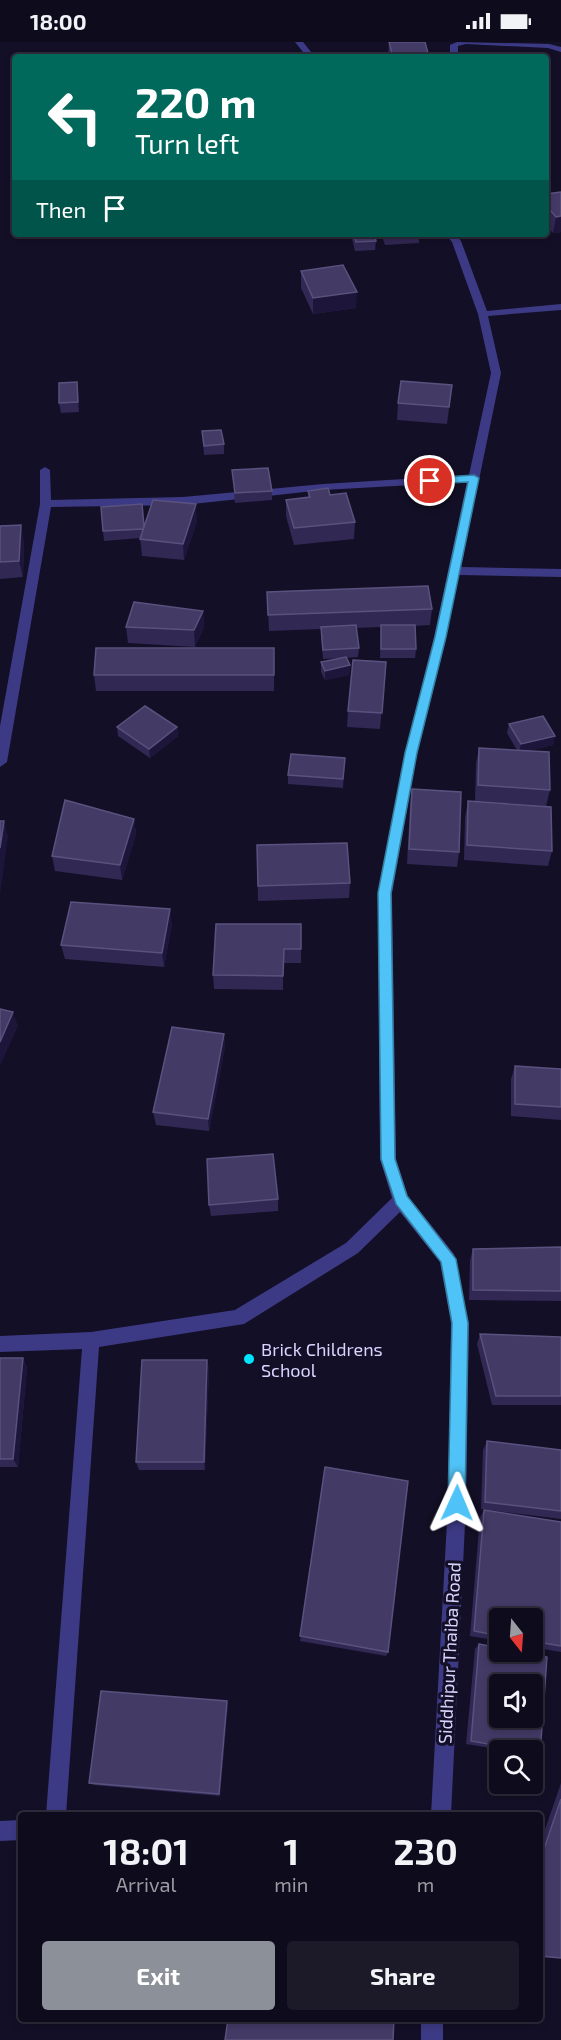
<!DOCTYPE html>
<style>
:root{--surface:#0e0b1c;--page:#1c1929;--text:#f1f3f6;--muted:#9b9ba3;--line:#2e2b3b;--accent:#8c9099}
body{margin:0;font-family:"Exo 2",sans-serif;background:var(--page);color:var(--text);height:100vh;display:flex;flex-direction:column;font-size:22px;white-space:nowrap}
*{box-sizing:border-box;margin:0}
p{font-size:20px;color:var(--muted)}
.icon{flex:none;width:33px;height:33px;fill:none;stroke:currentColor;stroke-width:2;stroke-linecap:round;stroke-linejoin:round}
.map{position:relative;flex:1;overflow:hidden}
.sheet{position:absolute;left:18px;top:1770px;width:525px;height:210px;display:flex;flex-direction:column;background:var(--surface);border-radius:6px;box-shadow:0 3px 9px #0003,0 0 0 2px var(--line)}
.sheet>*{flex:none}
.hud{position:absolute;left:12px;top:12px;width:537px;height:183px;border-radius:6px;box-shadow:0 3px 9px #0003,0 0 0 2px var(--line);background:#00695c;color:#fff;overflow:hidden}
.needle{width:39px;rotate:163deg}
.fabs{position:absolute;left:489px;top:1566px;display:grid;gap:12px}
.fabs a{display:grid;place-items:center;width:54px;height:54px;border-radius:6px;background:var(--surface);box-shadow:0 3px 9px #0003,0 0 0 2px var(--line);font-size:30px}
.pin{position:absolute;display:grid;place-items:center;width:51px;height:51px;color:#fff;margin:-26px;border:3px solid #fff;border-radius:50%;box-shadow:0 2px 6px #0007}
.me{position:absolute;width:66px;margin:-33px;rotate:1deg;stroke-linejoin:round;filter:drop-shadow(0 0 4px #0008)}
.turn{display:flex;align-items:center;gap:21px;height:126px;padding:0 24px;font-size:27px}
.turn .icon{width:78px;height:78px;stroke-width:2.5}
.turn b{display:block;font-size:42px;line-height:51px}
.then{display:flex;align-items:center;height:57px;padding:0 24px;background:#0003;gap:12px;font-size:22px}
.eta{display:flex;justify-content:space-evenly;align-items:center;height:102px;text-align:center}
.eta b{font-size:36px;font-weight:700;line-height:42px}
.button{display:flex;gap:12px;margin-top:auto;padding:12px 24px}
.button a{flex:1;height:69px;border-radius:6px;background:var(--accent);color:#fff;font-size:24px;font-weight:700;line-height:69px;text-align:center}
.button a+a{background:var(--page);color:var(--text)}
.status{display:flex;justify-content:space-between;align-items:center;height:42px;padding:0 30px;background:var(--surface);direction:ltr}
.status svg{height:16px;fill:currentColor}
.map>svg:first-child{display:block}
.lines{fill:none;stroke-linecap:round;stroke-linejoin:round}
.minor{fill:#3d3a85;fill-rule:evenodd}
.wall{fill:#312854}
.shaded-wall{fill:#1d163a}
.building{fill:#433a66;stroke:#5a527e;stroke-width:1.5;fill-rule:evenodd}
.route{fill:#4fc3f7;stroke:#337fa1;stroke-width:1.5}
.poi-dot{fill:#00e5ff;stroke:#130f26;stroke-width:2}
.labels{text-anchor:middle;dominant-baseline:central;stroke-width:6;stroke-linejoin:round;paint-order:stroke}
.poi-label{font-size:18px;fill:#d9d4ff;stroke:#130f26;text-anchor:start}
.street-label{font-size:18px;fill:#d9d4ff;stroke:#130f26}
</style>
<div class="status"><b>18:00</b><svg viewBox="0 0 49 12"><path d="M0 12V9h3v3zM5 12V6h3v6zM10 12V3h3v9zM15 12V0h3v12zM26 1h20v11H26zM47 4h2v5h-2z"/></svg></div>
<div class="map">
<svg width="561" height="1998" viewBox="0 0 561 1998">
<rect width="100%" height="100%" fill="#130f26"/>
<g class="lines">
<path class="minor" d="M295,0H303L315,15H307Z
M457,0L549,2L561,5V10L548,6L466,2L458,4V15H450V3Z
M445,192H455L461,199L487,269L561,262V268L488,274L501,331L461,525L561,527V535L459,533L417,711L392,851L396,1117L408,1154L454,1212L469,1281L466,1461L451,1773H431L448,1461L451,1281L440,1220L400,1170L358,1211L244,1282L99,1305L66,1773H46L82,1307L0,1310V1294L91,1290L235,1268L346,1201L392,1156L380,1117L378,851L405,711L434,595L467,440L323,448L183,463L51,465L7,720L0,725V684L40,462V428L45,425L50,428L51,458L183,455L323,442L469,433L491,331L478,272L452,200Z
M21,1778V1798L0,1799V1779Z
M421,1977H443V1998H421Z"/>
</g>
<path class="wall" d="M389,0L429,15H388Z
M561,150V190L553,191L546,182V152Z
M352,192H374L376,199L375,208L355,209L352,197Z
M381,192H419V201L385,203Z
M301,229L356,266L313,272L301,246Z
M77,340L79,370L61,371L59,361Z
M452,343L447,382L397,378L398,361Z
M202,389L224,402V412L204,413Z
M232,428L272,449V458L235,461Z
M308,449L355,480L354,497L294,503L286,474V458L308,455Z
M197,479L184,518L142,514L140,496L104,499L103,489L144,484Z
M0,484L24,499L23,535L0,537Z
M267,550L432,567L430,583L415,584L416,607L415,616H380L381,585L356,586L359,606L358,615L346,616L350,623L349,633L325,638L321,630V620L343,616L323,617L321,594V587L269,589Z
M203,569L204,585L195,605L128,601L126,585Z
M274,606V649H96L94,633Z
M386,620L380,687L347,685L348,669Z
M509,682L555,694L553,703L528,709L550,748L546,764L475,759L476,721L479,706L517,708L507,691Z
M117,685H177L178,694L150,716L118,694Z
M345,716L343,746L288,742V733Z
M412,747L459,810L457,825L407,822L410,762Z
M468,759L552,809L548,824L464,818L465,775Z
M134,777L136,792L122,838L55,829L52,814Z
M257,803L350,841L349,856L258,859Z
M172,882L164,925L65,917L61,903Z
M301,882V921H283V948L214,947L213,933Z
M224,992L225,1005L209,1089L156,1083L153,1070Z
M515,1024L561,1027V1078L511,1074V1037Z
M278,1157V1169L211,1174L209,1163Z
M561,1205V1259L469,1258L470,1218L473,1207Z
M480,1292L561,1295V1363H492L477,1302Z
M0,1316H23L27,1326L18,1425H0Z
M207,1318L209,1328L205,1428H139L136,1420Z
M487,1399L561,1408V1477L481,1467L483,1408Z
M325,1425L388,1610L386,1614L300,1599Z
M484,1468L561,1480V1610L532,1605V1576H500V1599L470,1594L480,1475Z
M479,1602L540,1712L535,1714H532V1708H503L466,1702L475,1607Z
M227,1659L228,1662L220,1754L94,1743L89,1741Z
M561,1741V1916L540,1914V1802Z"/>
<path class="shaded-wall" d="M561,174V190L553,191L556,175Z
M357,250L356,266L313,272V256Z
M196,462L197,479L184,518L183,502Z
M21,483L24,499L23,535L19,519Z
M203,569L204,585L195,605L194,588Z
M350,623L349,633L325,638V629Z
M177,685L178,694L150,716L149,707Z
M555,694L553,703L519,711L521,702Z
M134,777L136,792L122,838L120,823Z
M4,779L8,794L0,853V806Z
M170,867L172,882L164,925L162,911Z
M13,970L18,984L0,1024V1000Z
M224,992L225,1005L209,1089L208,1077Z
M23,1316L27,1326L18,1425L13,1417Z
M207,1318L209,1328L205,1428L204,1420Z
M227,1659L228,1662L220,1754L219,1752Z"/>
<path class="building" d="M389,0H425L429,15H393Z
M561,150V174L556,175L546,163V152Z
M354,192H374L376,199L356,200Z
M385,192H418L385,194Z
M343,223L357,250L313,256L301,229Z
M401,339L452,343L449,365L398,361Z
M77,340L78,360L59,361V341Z
M221,388L224,402L204,404L202,389Z
M268,426L272,449L235,451L232,428Z
M328,446L330,453L346,451L355,480L294,486L286,458L310,455L308,449Z
M153,458L196,462L183,502L140,497Z
M142,462L144,484L143,487L103,489L101,465Z
M21,483L19,519L0,520V484Z
M428,544L432,567L268,573L267,550Z
M134,560L203,569L194,588L126,585Z
M356,583L359,606L323,608L321,585Z
M381,583H415L416,607H381Z
M96,606H274V633H94Z
M346,615L350,623L325,629L321,620Z
M353,618L386,620L382,671L348,669Z
M145,664L177,685L149,707L117,685Z
M543,674L555,694L521,702L509,682Z
M479,706L549,710L550,748L478,743Z
M291,712L345,716L343,737L288,733Z
M412,747L461,750L459,810L409,807Z
M65,758L134,777L120,823L52,814Z
M468,759L551,765L552,809L467,803Z
M0,779H4L0,806Z
M347,801L350,841L258,844L257,803Z
M71,860L170,867L162,911L61,903Z
M216,882H301V907H284L283,934L213,933Z
M0,967L13,970L0,1000Z
M172,985L224,992L208,1077L153,1070Z
M515,1024L561,1027V1065L515,1062Z
M273,1112L278,1157L209,1163L207,1117Z
M561,1205V1249L473,1248V1207Z
M480,1292L561,1295V1354H496Z
M0,1316H23L13,1417H0Z
M142,1318H207L204,1420H136Z
M487,1399L561,1408V1469L485,1460Z
M325,1425L408,1439L388,1610L300,1594Z
M484,1468L561,1480V1604L532,1599V1576H500V1594L474,1589Z
M479,1602L500,1606V1610H519L547,1615L540,1712L532,1711V1708H521L471,1699ZM500,1642H532V1676H500Z
M101,1649L227,1659L219,1752L89,1741Z
M561,1757V1916L540,1914V1811L543,1810Z
M228,1977H394L393,1998H225Z"/>
<path class="route" d="M474,433L479,436L446,595L417,711L391,851L395,1117L407,1154L456,1217L468,1281L465,1461L462,1467L457,1470L451,1467L448,1461L452,1281L441,1220L396,1162L381,1117L378,851L405,711L435,595L468,440L430,442L425,439L430,436Z"/>
<circle class="poi-dot" cx="249" cy="1317" r="6"/>
<g class="labels">
<g class="poi-label">
<text x="261" y="1307">Brick Childrens<tspan x="261" dy="21">School</tspan></text>
</g>
<g class="street-label">
<text transform="translate(449 1611) rotate(-87)">Siddhipur Thaiba Road</text>
</g>
</g>
</svg>
<div class="fabs">
<a><svg class="needle" viewBox="-14 -14 28 28"><path d="M0-13l5 13h-10z" fill="#e53935"/><path d="M0 13l5-13h-10z" fill="#9b9ba3"/></svg></a>
<a><svg class="icon" aria-label="sound" viewBox="0 0 24 24"><path d="M4 9h4l5-4v14l-5-4H4zM17 9q2 3 0 6"/></svg></a>
<a><svg class="icon" aria-label="search" viewBox="0 0 24 24"><circle cx="10" cy="10" r="6"/><path d="M15 15l6 6"/></svg></a>
</div>
<div class="pin" style="left:430px;top:439px;background:#d93025"><svg class="icon" aria-label="arrive" viewBox="0 0 24 24"><path d="M6 21V4h12l-3 4 3 4H6"/></svg></div>
<svg class="me" style="left:457px;top:1461px" viewBox="-20 -20 40 40"><path d="M0-17L14 15 0 8-14 15z" fill="#4fc3f7" stroke="#fff" stroke-width="4"/></svg>
<div class="hud">
<div class="turn"><svg class="icon" aria-label="left" viewBox="0 0 24 24"><path d="M17 20v-9H6M10 6l-5 5 5 5"/></svg><div><b>220 m</b>Turn left</div></div>
<div class="then">Then<svg class="icon" aria-label="arrive" viewBox="0 0 24 24"><path d="M6 21V4h12l-3 4 3 4H6"/></svg></div>
</div>
<section class="sheet">
<div class="eta">
<div><b>18:01</b><p>Arrival</p></div>
<div><b>1</b><p>min</p></div>
<div><b>230</b><p>m</p></div>
</div>
<div class="button"><a>Exit</a><a>Share</a></div>
</section>
</div>
